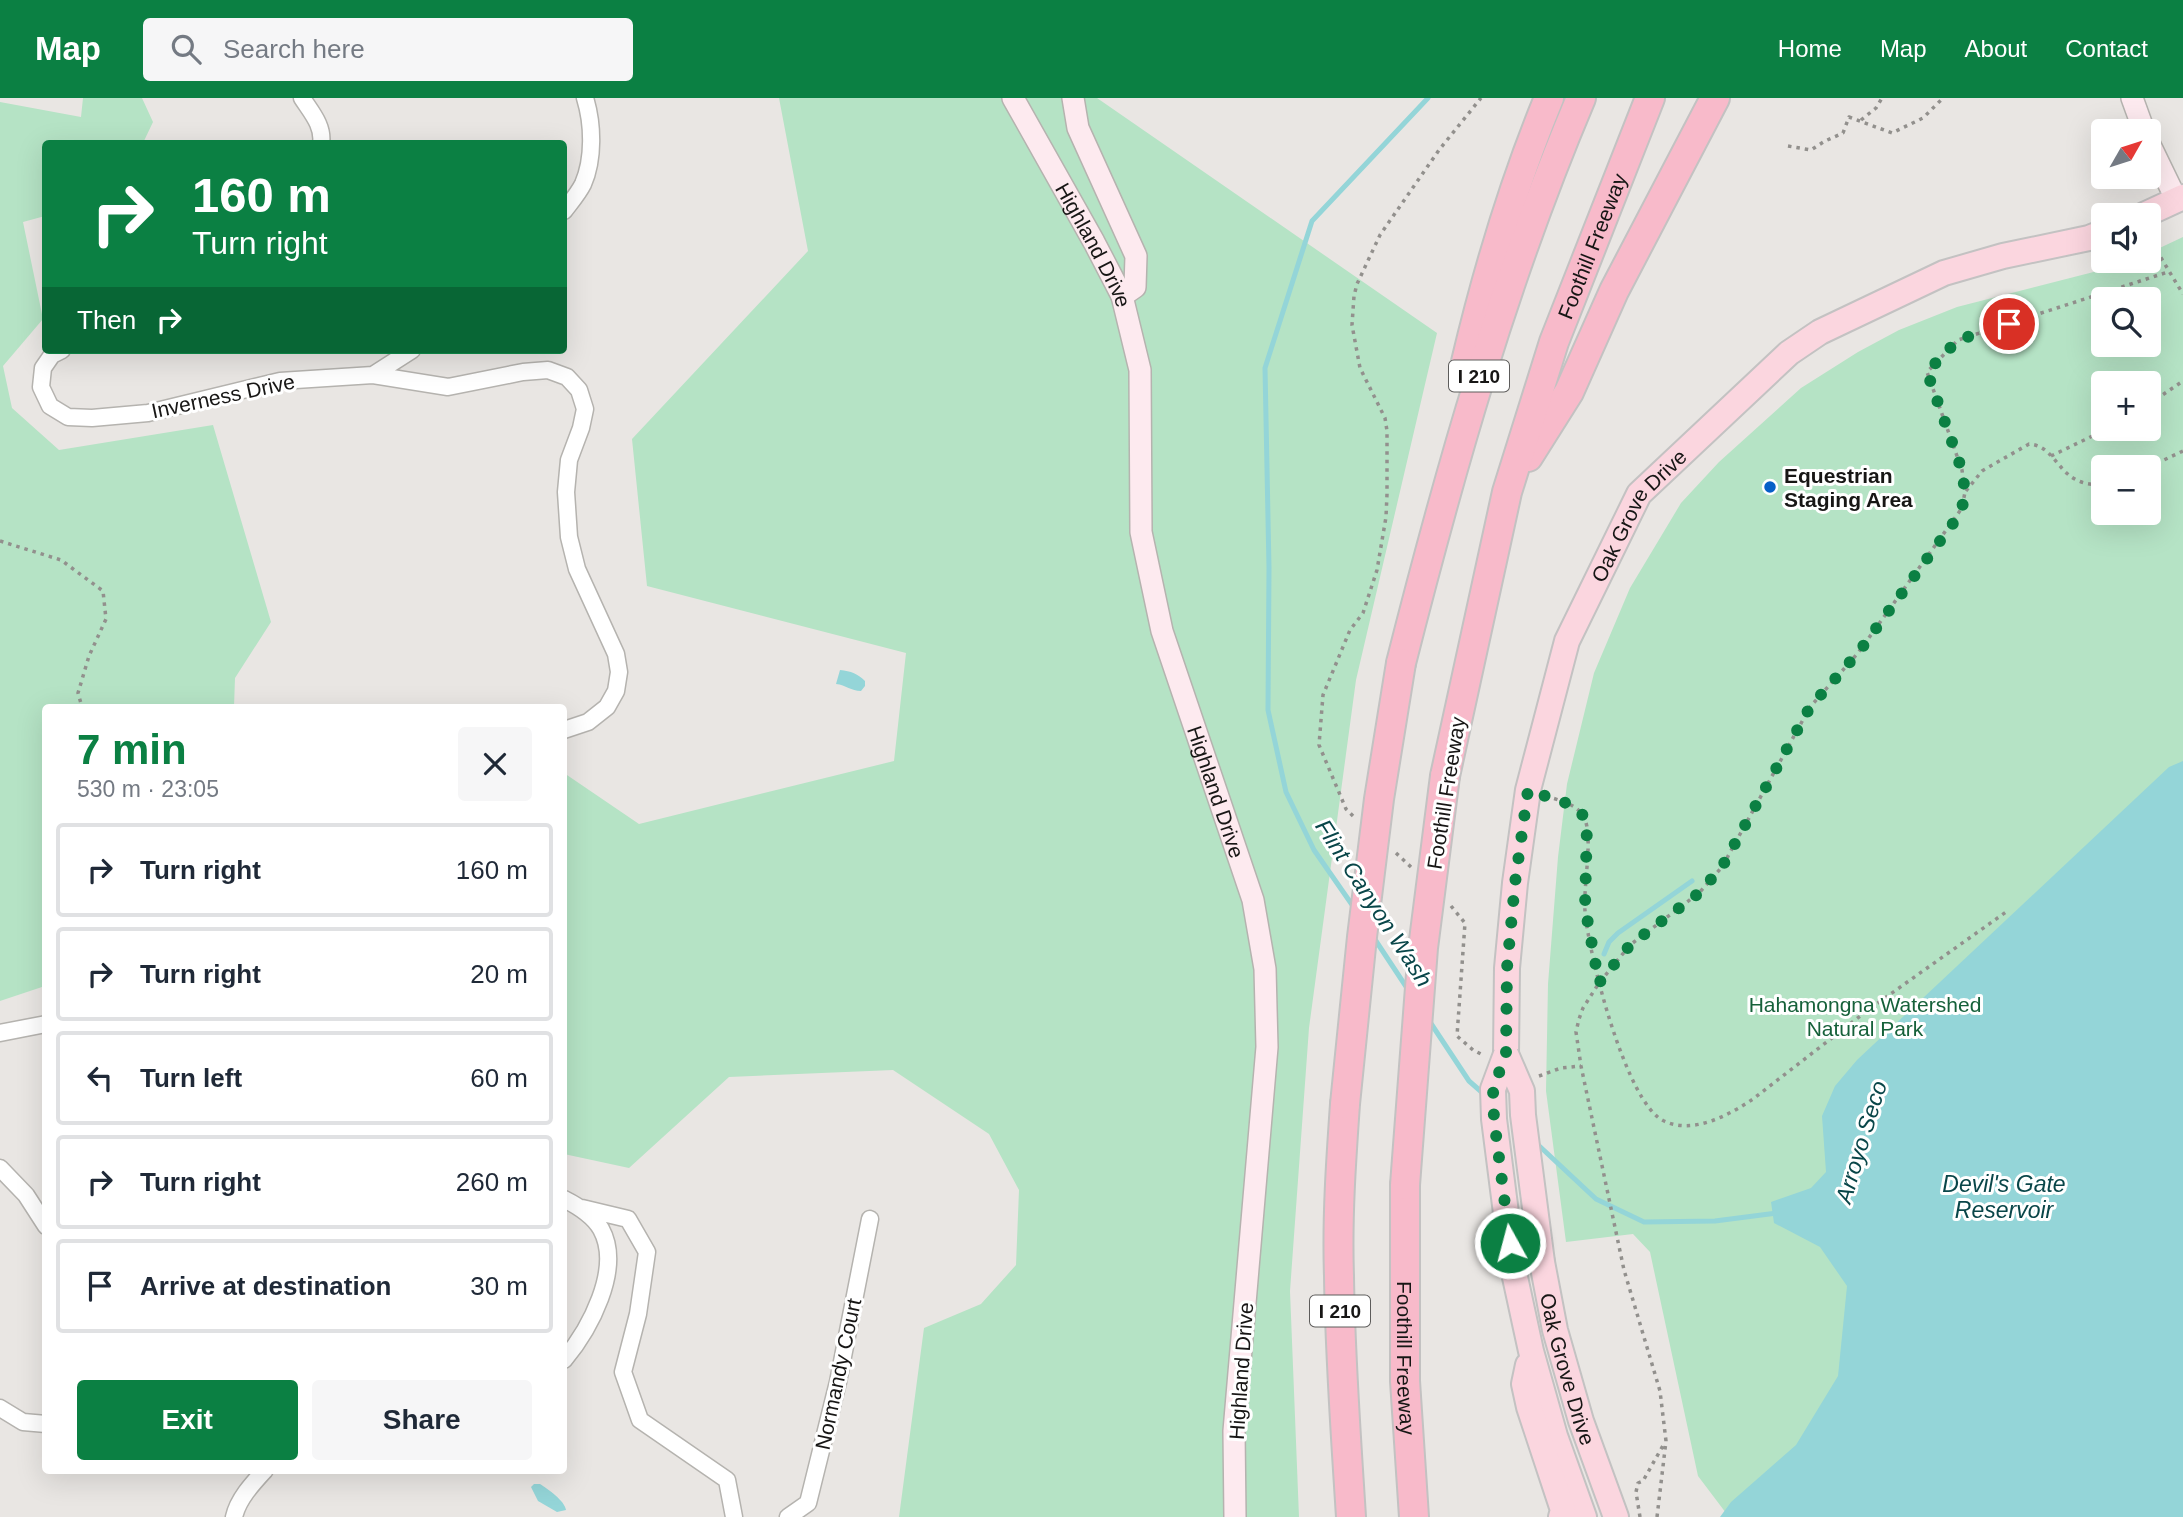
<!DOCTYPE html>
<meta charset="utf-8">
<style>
:root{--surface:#fff;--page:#f6f6f7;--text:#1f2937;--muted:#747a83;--line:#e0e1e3;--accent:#0b8043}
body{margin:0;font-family:Helvetica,sans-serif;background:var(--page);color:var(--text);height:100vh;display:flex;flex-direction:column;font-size:26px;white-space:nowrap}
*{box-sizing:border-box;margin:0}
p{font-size:23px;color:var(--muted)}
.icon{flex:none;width:38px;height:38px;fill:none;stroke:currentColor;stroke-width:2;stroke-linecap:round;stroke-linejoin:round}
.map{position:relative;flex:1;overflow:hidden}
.details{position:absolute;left:42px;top:606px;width:525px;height:770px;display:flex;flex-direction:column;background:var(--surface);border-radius:7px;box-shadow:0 7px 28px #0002}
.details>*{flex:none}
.hud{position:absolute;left:42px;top:42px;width:525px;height:214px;border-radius:7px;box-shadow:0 7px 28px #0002;background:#0b8043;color:#fff;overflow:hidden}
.needle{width:46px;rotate:51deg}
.fabs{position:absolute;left:2091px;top:21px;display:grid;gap:14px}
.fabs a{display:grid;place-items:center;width:70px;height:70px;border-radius:7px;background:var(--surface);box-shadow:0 7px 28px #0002;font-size:35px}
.pin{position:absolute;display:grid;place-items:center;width:60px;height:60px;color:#fff;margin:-30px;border:4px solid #fff;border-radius:50%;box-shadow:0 2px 7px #0007}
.me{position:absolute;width:77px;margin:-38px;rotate:353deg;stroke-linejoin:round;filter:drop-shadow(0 0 5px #0008)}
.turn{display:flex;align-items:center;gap:24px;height:147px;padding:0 35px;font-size:32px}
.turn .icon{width:91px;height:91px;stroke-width:2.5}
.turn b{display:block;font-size:49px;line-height:60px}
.then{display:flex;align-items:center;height:66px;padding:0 35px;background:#0003;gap:14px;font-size:26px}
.round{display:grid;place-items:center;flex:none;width:74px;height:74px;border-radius:7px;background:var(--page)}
.overview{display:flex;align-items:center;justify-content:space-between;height:119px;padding:0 35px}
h1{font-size:42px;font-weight:800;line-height:52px;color:var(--accent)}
.primary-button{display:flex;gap:14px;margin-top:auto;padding:14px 35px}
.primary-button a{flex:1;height:80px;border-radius:7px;background:var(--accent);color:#fff;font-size:28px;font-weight:800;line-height:80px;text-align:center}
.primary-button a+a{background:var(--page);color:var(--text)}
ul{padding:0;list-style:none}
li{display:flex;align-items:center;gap:21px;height:94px;margin:0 14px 10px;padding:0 21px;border:4px solid var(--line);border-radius:7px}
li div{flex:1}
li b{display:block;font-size:26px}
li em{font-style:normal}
header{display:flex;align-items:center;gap:42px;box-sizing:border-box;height:98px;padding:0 35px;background:var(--accent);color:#fff}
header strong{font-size:33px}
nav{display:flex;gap:38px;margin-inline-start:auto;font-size:24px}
.search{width:490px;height:63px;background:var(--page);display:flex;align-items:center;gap:18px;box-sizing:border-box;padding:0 24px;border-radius:7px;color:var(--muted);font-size:26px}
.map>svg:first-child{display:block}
.green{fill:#b5e3c5;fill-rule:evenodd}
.water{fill:#94d5d8}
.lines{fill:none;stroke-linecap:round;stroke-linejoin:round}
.stream{stroke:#94d5d8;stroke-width:5}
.street-casing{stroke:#b5b3af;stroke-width:19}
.secondary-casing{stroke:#b5b3af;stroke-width:24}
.primary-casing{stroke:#c3c2c2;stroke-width:28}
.highway-casing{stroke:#c3c2c2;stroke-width:32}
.path{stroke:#92908d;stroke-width:3.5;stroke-dasharray:3.5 5;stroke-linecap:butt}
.street{stroke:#fff;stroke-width:16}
.secondary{stroke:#fdeaef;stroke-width:21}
.primary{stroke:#fbd6df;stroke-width:24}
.highway{stroke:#f8baca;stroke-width:28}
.primary-bridge-casing{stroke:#c3c2c2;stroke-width:28;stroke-linecap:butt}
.highway-bridge-casing{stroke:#c3c2c2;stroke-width:32;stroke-linecap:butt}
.primary-bridge{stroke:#fbd6df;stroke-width:24}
.highway-bridge{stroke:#f8baca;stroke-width:28}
.route{stroke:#0b8043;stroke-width:12;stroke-dasharray:0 21.6}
.poi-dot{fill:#065fc8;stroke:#fff;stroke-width:2.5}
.labels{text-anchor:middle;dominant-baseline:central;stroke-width:6;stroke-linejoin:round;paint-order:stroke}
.shield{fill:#fff;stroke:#5d5c5b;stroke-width:2}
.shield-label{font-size:19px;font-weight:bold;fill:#171615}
.street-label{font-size:21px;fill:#171615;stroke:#fff}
.poi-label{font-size:21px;font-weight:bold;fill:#171615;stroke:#fff;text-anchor:start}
.park-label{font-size:21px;fill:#16613a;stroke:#fff}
.water-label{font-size:23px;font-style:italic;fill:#094649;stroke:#fff}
</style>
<header>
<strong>Map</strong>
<div class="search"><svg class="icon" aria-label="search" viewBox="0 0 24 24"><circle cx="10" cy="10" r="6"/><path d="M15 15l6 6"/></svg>Search here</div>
<nav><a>Home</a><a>Map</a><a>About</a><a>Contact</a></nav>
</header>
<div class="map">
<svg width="2183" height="1419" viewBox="0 0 2183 1419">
<rect width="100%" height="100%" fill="#e9e6e3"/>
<path class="green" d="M83,0H142L153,24L143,45L46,46L45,118L23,124L43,221L3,268L12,310L59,352L213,327L271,524L235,580L234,609H46L45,888L0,903V4L81,19Z
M779,0H1097L1437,235L1356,582L1309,930L1290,1193L1299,1419H899L924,1230L981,1206L1016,1167L1019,1092L989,1036L893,972L729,979L629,1070L564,1056V675L639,726L894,663L906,555L647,488L632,341L808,153Z
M2183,139V1419H1729L1698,1378L1650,1154L1633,1136L1566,1144L1546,993L1548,886L1558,759L1567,686L1594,575L1630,490L1681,405L1719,364L1801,290L1858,254L1899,232L1957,209L2117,168L2130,163H2149V155ZM2104,201H2149V247H2104ZM2104,285H2149V331H2104ZM2104,369H2149V415H2104Z"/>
<path class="water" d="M840,572C851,573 858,576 865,583V588L861,593C851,593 846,587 836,586Z
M2183,663V1419H1720L1731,1404L1796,1347L1838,1278L1847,1188L1820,1149L1774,1125L1771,1104L1811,1090L1826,1074L1822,1018L1835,988L1857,962L2169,669Z
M534,1386H540C548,1391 565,1403 566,1412L557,1414L538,1403L531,1389Z"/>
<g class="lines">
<path class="stream" d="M1355,811L1314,752L1286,694L1268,612L1269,470L1265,270L1312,123L1428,0
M1372,837L1409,893
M1604,856L1609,844L1618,835L1692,783
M1428,921L1469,983L1485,997
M1535,1044L1596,1101L1644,1124L1715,1123L1777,1115"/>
<defs>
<path id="street" d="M302,0C311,14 324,28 321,46
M564,113C570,105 578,96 583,86C594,61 593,26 585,0
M62,252L52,257L43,270L41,289L50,308L68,319L92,320L148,315L280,283L373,277L448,289L523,274L548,272L567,279L579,292L585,311L581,330L569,362L566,394L569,439L577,471L616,556L619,574L616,593L607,609L588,624L564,632
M373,277L412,252
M0,935L46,926
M0,1070L26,1097L46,1128
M564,1101C578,1108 593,1117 601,1131C623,1171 589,1232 564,1262
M582,1110L628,1121L647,1154L638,1216L623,1274L640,1322L727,1382L734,1419
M0,1310L23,1324L46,1326
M234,1419C238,1401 253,1385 265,1372
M788,1419L808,1405L838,1284L870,1121"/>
<g id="secondary">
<path id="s1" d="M1013,0L1094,144L1122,198L1140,272L1141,434L1162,533L1253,802L1265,871L1267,949L1234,1333L1235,1419"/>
<path d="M1073,0L1078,30L1136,158L1135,189L1122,198"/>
<path d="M2132,0L2144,33"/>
<path d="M2149,45L2177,103"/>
</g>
<g id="primary">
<path d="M2144,117L2183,99"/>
<path id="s2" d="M1506,956L1507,870L1515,785L1528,692L1567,543L1639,396L1789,255L1820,234L1944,175L2003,158L2089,140L2104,134"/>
<path id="s3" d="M1542,1164L1555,1232L1581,1323L1616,1419"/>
<path d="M1513,1170L1531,1253L1555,1338L1584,1419"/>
<path d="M1528,1267L1524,1286L1529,1309L1563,1412L1561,1419"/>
</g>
<g id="highway">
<path d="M1466,264C1487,175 1514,85 1549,0"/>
<path d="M1528,359L1569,294L1614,193L1715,0"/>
<path d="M1401,565C1450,372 1503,184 1581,0"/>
<path id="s4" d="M1445,678L1507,394L1554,244L1650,0"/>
<path d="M1345,1006C1341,1063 1337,1120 1339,1178C1340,1258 1346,1339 1351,1419"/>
<path id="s5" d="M1405,1087V1283L1414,1419"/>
</g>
</defs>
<use href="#street" class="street-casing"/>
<use href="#secondary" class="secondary-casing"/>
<use href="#primary" class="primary-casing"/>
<use href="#highway" class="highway-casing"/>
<path class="path" d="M1861,22L1876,10L1882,0
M1788,48L1811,52L1825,43L1843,35L1849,19L1892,35L1923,20L1943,0
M2152,145L2183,196
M2149,306L2183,283
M2051,358L2107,331
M2149,369L2183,353
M1966,393L1982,373L2029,346C2060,348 2057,391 2104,386
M0,443L61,462L103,493L106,521L89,558L78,595L82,609
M1546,698C1561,703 1579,706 1585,722C1593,741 1583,789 1585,813C1588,854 1626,1006 1664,1023C1693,1037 1729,1017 1753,1001L1868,912L2006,814
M1353,718L1346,711L1319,647L1323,597L1350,532L1363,515L1377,472L1386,419L1387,396V333L1385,320L1360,270L1352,227L1354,198L1357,186L1380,137L1439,52L1481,0
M1396,755L1411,769
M1451,808L1465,825L1457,938L1473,952L1483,957
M1539,978L1561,970L1581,968
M1640,1419L1636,1394L1638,1385L1643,1383L1665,1344
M1657,1419L1666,1343L1660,1293L1624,1172L1581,968L1576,934L1579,921L1583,910L1599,885L1630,847L1699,795L1722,769L1810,609L1858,555L1962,410L1965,394L1962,372L1927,274L1958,242L2168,174"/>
<use href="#street" class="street"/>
<use href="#secondary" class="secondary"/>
<use href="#primary" class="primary"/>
<use href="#highway" class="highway"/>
<defs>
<path id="primary-bridge" d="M1506,956L1493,991L1494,1021L1513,1170
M1506,956L1522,993L1523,1017L1542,1164"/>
<path id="highway-bridge" d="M1345,1006L1362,839L1379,701L1401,565
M1405,1087L1423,850L1445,678"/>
</defs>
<use href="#primary-bridge" class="primary-bridge-casing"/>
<use href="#highway-bridge" class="highway-bridge-casing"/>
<use href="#primary-bridge" class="primary-bridge"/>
<use href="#highway-bridge" class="highway-bridge"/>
</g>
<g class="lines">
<path class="route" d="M1510,1145L1494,1021L1493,991L1506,956L1507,870L1515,785L1528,692L1572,707L1582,716L1587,726L1585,809L1599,885L1630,847L1699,795L1722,769L1810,609L1858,555L1954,424L1962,410L1965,394L1962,372L1927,274L1958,242L2009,226"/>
</g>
<circle class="poi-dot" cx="1770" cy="389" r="7"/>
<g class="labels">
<g class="shield">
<rect x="1449" y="262.5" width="60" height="31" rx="5"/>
<rect x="1310" y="1197.5" width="60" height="31" rx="5"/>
</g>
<g class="shield-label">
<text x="1479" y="278">I 210</text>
<text x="1340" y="1213">I 210</text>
</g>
<g class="street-label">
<text stroke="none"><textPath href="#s1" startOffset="168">Highland Drive</textPath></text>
<text stroke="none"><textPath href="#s4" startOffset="551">Foothill Freeway</textPath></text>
<text transform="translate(223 298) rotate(-12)">Inverness Drive</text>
<text stroke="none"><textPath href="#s2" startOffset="565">Oak Grove Drive</textPath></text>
<text stroke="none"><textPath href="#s1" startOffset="735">Highland Drive</textPath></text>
<text transform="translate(1446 695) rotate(-81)">Foothill Freeway</text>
<text stroke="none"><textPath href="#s5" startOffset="173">Foothill Freeway</textPath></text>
<text stroke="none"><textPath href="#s3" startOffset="110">Oak Grove Drive</textPath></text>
<text transform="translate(1241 1273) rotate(-86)">Highland Drive</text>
<text transform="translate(838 1276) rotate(-78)">Normandy Court</text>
</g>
<g class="poi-label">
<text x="1784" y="377">Equestrian<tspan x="1784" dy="24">Staging Area</tspan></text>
</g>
<g class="park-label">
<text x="1865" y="906">Hahamongna Watershed<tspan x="1865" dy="24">Natural Park</tspan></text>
</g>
<g class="water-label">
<text transform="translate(1374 805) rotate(57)">Flint Canyon Wash</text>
<text transform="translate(1861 1044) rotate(-73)">Arroyo Seco</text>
<text x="2004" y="1086">Devil's Gate<tspan x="2004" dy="26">Reservoir</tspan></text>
</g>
</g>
</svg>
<div class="fabs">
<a><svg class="needle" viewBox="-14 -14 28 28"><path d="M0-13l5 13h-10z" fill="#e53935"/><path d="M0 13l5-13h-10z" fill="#747a83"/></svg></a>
<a><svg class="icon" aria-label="sound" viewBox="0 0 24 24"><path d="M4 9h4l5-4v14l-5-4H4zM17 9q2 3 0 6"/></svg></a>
<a><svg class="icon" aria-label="search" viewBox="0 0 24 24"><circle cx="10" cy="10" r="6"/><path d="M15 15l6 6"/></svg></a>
<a>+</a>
<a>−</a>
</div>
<div class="pin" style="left:2009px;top:226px;background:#d93025"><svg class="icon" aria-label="arrive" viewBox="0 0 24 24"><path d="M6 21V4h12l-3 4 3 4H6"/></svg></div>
<svg class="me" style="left:1510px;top:1145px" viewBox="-20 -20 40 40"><circle r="17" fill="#0b8043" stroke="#fff" stroke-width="3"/><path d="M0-11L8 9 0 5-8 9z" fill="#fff"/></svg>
<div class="hud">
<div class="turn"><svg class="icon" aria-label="right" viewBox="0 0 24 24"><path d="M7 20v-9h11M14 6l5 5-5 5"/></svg><div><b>160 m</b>Turn right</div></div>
<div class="then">Then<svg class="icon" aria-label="right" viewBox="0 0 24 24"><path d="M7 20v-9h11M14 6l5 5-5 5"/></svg></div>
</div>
<section class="details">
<div class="overview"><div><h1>7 min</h1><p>530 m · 23:05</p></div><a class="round"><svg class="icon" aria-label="close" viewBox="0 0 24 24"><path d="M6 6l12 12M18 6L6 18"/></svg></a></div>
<ul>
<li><svg class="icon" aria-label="right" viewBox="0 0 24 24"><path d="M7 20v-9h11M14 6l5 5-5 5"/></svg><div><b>Turn right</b></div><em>160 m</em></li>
<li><svg class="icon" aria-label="right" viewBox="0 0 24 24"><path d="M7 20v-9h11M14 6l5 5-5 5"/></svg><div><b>Turn right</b></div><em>20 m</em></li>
<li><svg class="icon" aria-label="left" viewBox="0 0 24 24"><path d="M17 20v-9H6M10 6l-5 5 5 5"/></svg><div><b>Turn left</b></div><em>60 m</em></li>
<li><svg class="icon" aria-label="right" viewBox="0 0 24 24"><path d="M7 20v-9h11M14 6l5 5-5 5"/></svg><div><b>Turn right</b></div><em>260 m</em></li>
<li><svg class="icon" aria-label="arrive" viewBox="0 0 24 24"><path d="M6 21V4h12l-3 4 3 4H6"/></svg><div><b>Arrive at destination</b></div><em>30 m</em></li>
</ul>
<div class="primary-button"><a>Exit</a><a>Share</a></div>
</section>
</div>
